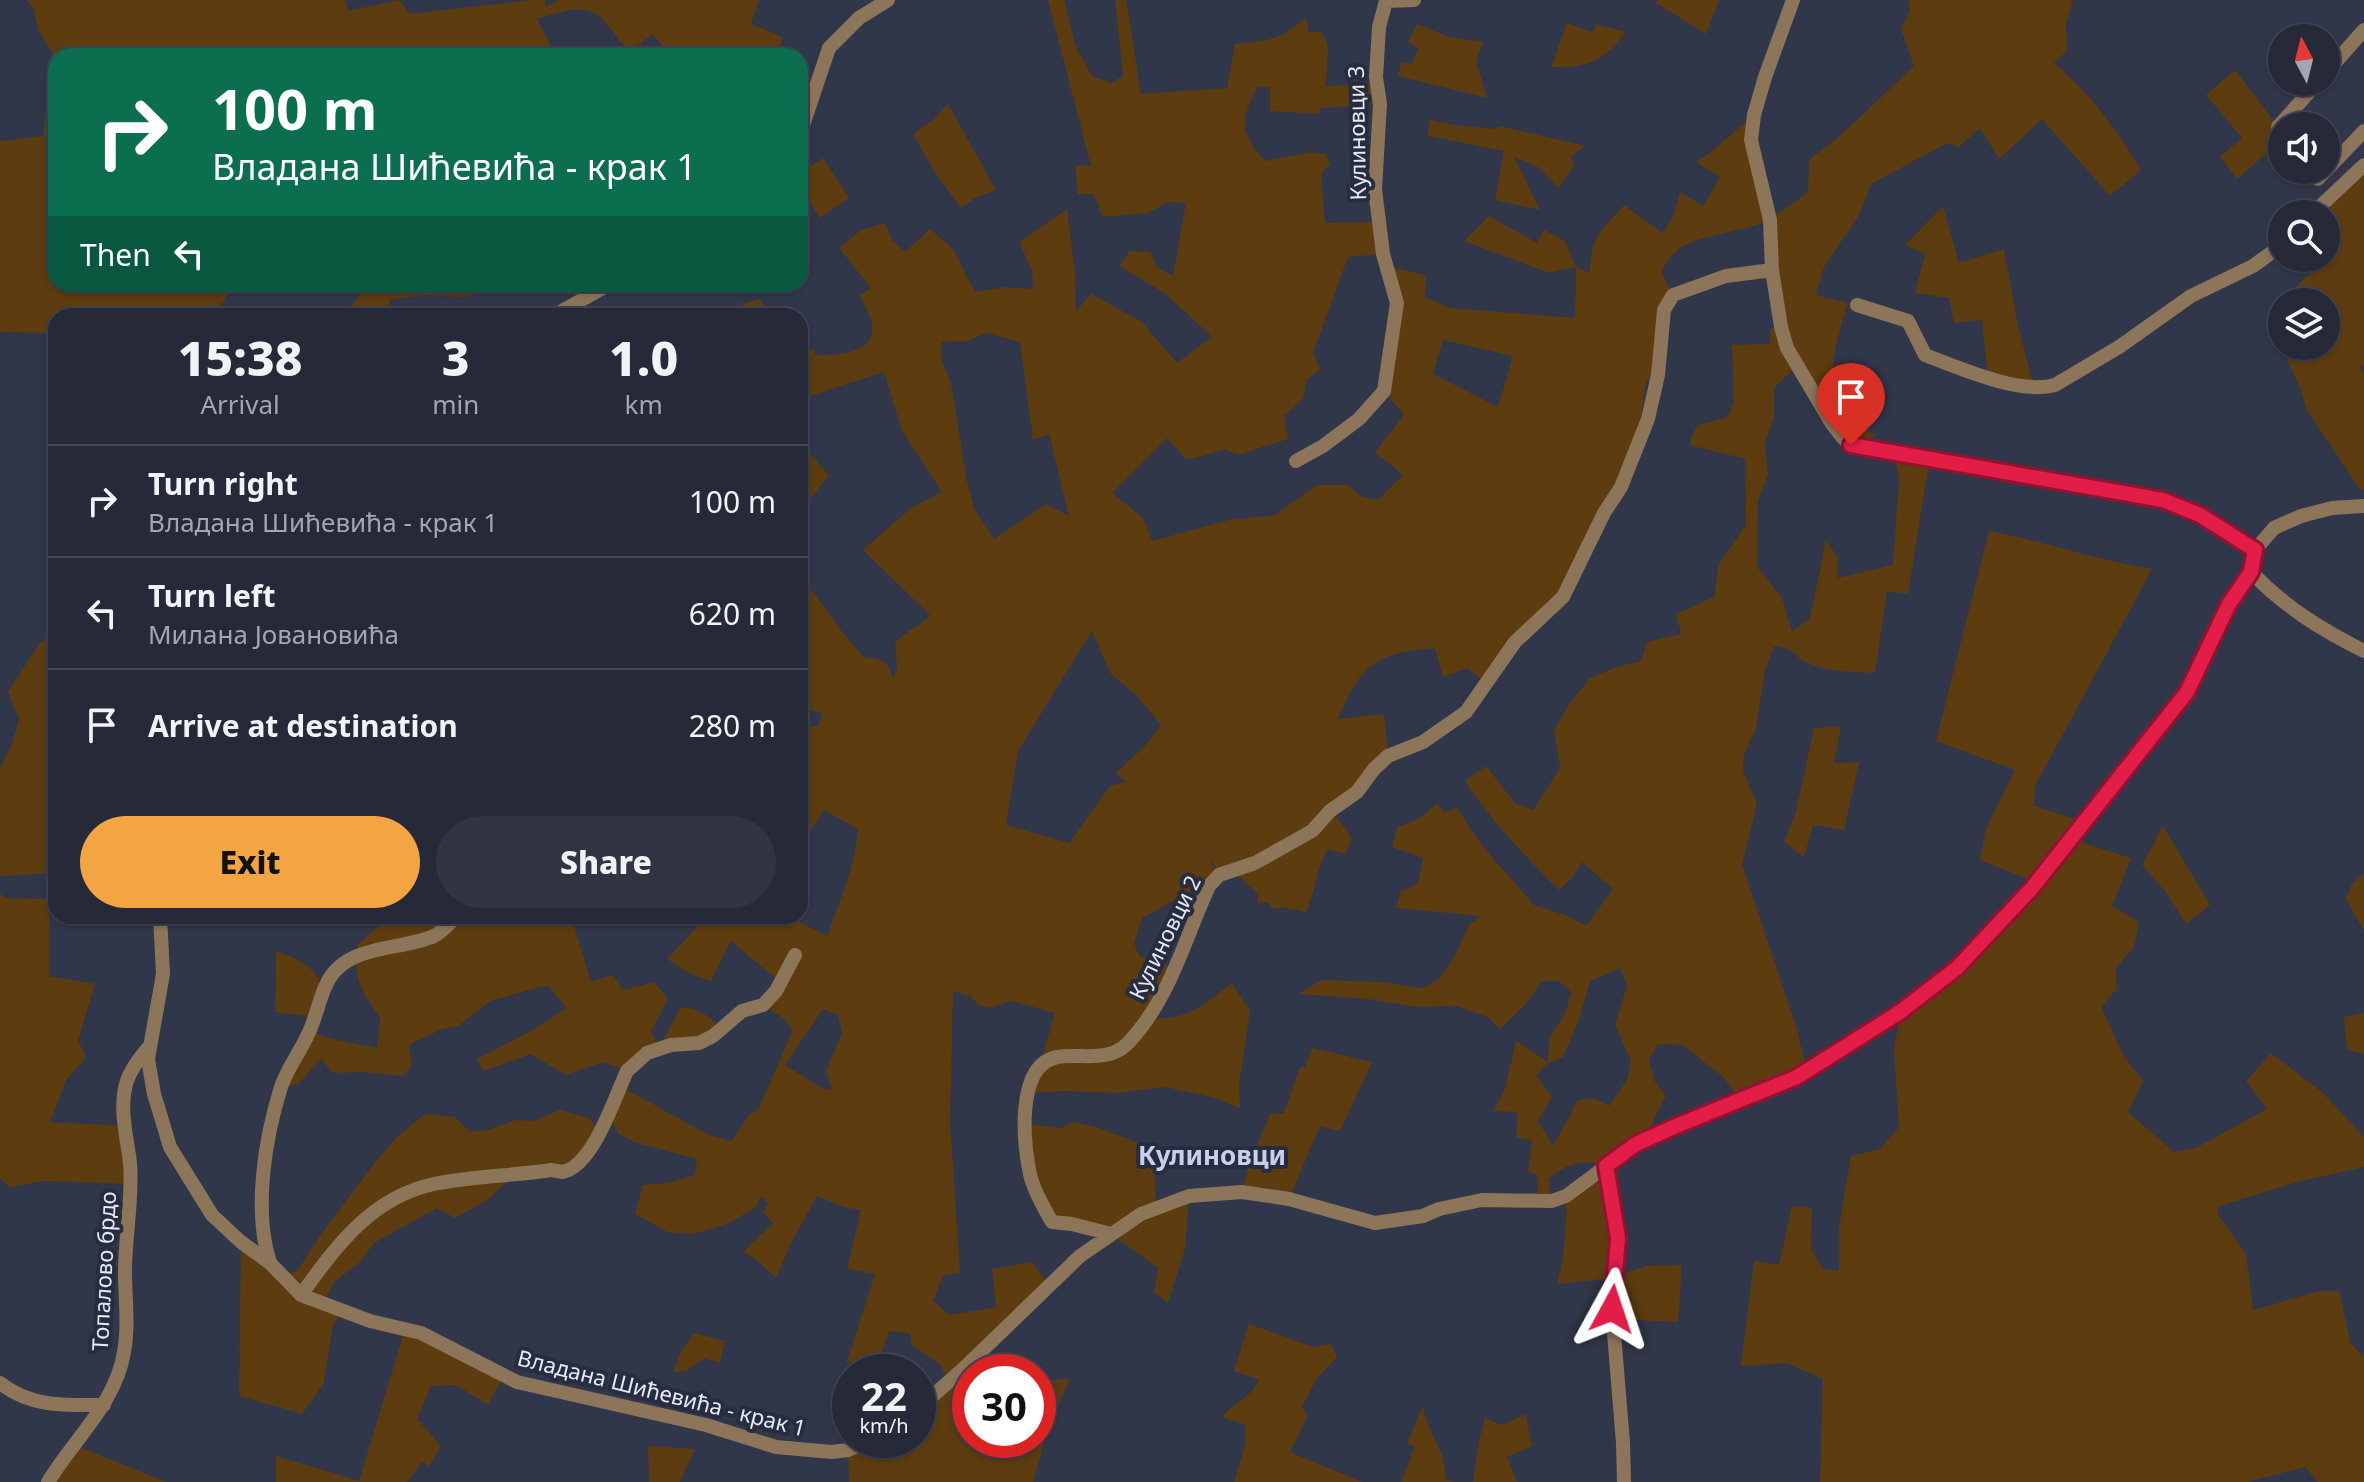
<!DOCTYPE html>
<meta charset="utf-8">
<style>
:root{--surface:#252938;--page:#313543;--text:#f1f3f6;--muted:#a3a6ae;--line:#424553;--accent:#f2a541}
body{margin:0;font-family:"Noto Sans",sans-serif;background:var(--page);color:var(--text);height:100vh;display:flex;flex-direction:column;font-size:30px;white-space:nowrap}
*{box-sizing:border-box;margin:0}
p{font-size:26px;color:var(--muted)}
.icon{flex:none;width:44px;height:44px;fill:none;stroke:currentColor;stroke-width:2;stroke-linecap:round;stroke-linejoin:round}
.map{position:relative;flex:1;overflow:hidden}
.drawer{position:absolute;left:48px;top:308px;width:760px;height:616px;display:flex;flex-direction:column;background:var(--surface);border-radius:24px;box-shadow:0 2px 6px #0004,0 0 0 2px var(--line)}
.drawer>*{flex:none}
.hud{position:absolute;left:48px;top:48px;width:760px;height:244px;border-radius:24px;box-shadow:0 2px 6px #0004,0 0 0 2px var(--line);background:#0b6e4f;color:#fff;overflow:hidden}
.needle{width:52px;rotate:353deg}
.tools{position:absolute;left:2268px;top:24px;display:grid;gap:16px}
.tools a{display:grid;place-items:center;width:72px;height:72px;border-radius:50%;background:var(--surface);box-shadow:0 2px 6px #0004,0 0 0 2px var(--line);font-size:40px}
.speed{position:absolute;left:832px;top:1354px;display:flex;gap:16px;font-size:40px;font-weight:700;text-align:center}
.speed>*{display:grid;place-content:center;width:104px;height:104px;border-radius:50%;background:var(--surface);box-shadow:0 2px 6px #0004,0 0 0 2px var(--line);line-height:1}
.speed small{font-size:20px;font-weight:400}
.speed .limit{border:12px solid #d22;background:#fff;color:#111}
.pin{position:absolute;display:grid;place-items:center;width:68px;height:68px;color:#fff;margin:-82px -34px;border-radius:50% 50% 50% 0;rotate:-45deg;box-shadow:0 0 8px #0007}
.pin .icon{rotate:45deg}
.me{position:absolute;width:88px;margin:-44px;rotate:5deg;stroke-linejoin:round;filter:drop-shadow(0 0 6px #0008)}
.turn{display:flex;align-items:center;gap:28px;height:168px;padding:0 32px;font-size:36px}
.turn .icon{width:104px;height:104px;stroke-width:2.5}
.turn b{display:block;font-size:56px;line-height:68px}
.then{display:flex;align-items:center;height:76px;padding:0 32px;background:#0003;gap:16px;font-size:30px}
.eta{display:flex;justify-content:space-evenly;align-items:center;height:136px;text-align:center}
.eta b{font-size:48px;font-weight:800;line-height:56px}
.action{display:flex;gap:16px;margin-top:auto;padding:16px 32px}
.action a{flex:1;height:92px;border-radius:48px;background:var(--accent);color:#111;font-size:32px;font-weight:800;line-height:92px;text-align:center}
.action a+a{background:var(--page);color:var(--text)}
ul{padding:0;list-style:none}
li{display:flex;align-items:center;gap:24px;height:112px;padding:0 32px;border-top:2px solid var(--line)}
li div{flex:1}
li b{display:block;font-size:30px}
li em{font-style:normal}
.map>svg:first-child{display:block}
.green{fill:#5d3c10;fill-rule:evenodd}
.lines{fill:none;stroke-linecap:round;stroke-linejoin:round}
.minor{stroke:#8d755a;stroke-width:14}
.route-casing{stroke:#92132f;stroke-width:20}
.route{stroke:#e11d48;stroke-width:14}
.labels{text-anchor:middle;dominant-baseline:central;stroke-width:8;stroke-linejoin:round;paint-order:stroke}
.street-label{font-size:22px;fill:#e6eaf7;stroke:#272d3f}
.quarter-label{font-size:26px;font-weight:bold;fill:#c8d0e9;stroke:#272d3f}
</style>
<div class="map">
<svg width="2364" height="1482" viewBox="0 0 2364 1482">
<rect width="100%" height="100%" fill="#31374a"/>
<path class="green" d="M27,0H345L348,11L399,0L410,14L531,0H545L546,7L558,0H759L751,24L783,37L777,56H727L723,49L697,55L672,56L652,34L629,53C595,9 597,0 537,19L553,49L554,56H56V284H233L216,316H56V338L52,333L0,332V141L43,136L52,52L39,32L33,8Z
M1048,0H1064L1076,47L1092,76L1111,83L1123,76L1115,0H1126L1141,94L1227,88L1235,44C1269,40 1280,41 1306,17L1309,33L1320,31L1326,39L1328,48L1326,86L1377,84L1380,104L1320,108L1318,114L1270,111V87H1257C1240,124 1239,130 1265,161L1311,152L1326,154L1330,164L1321,173L1325,223L1380,222L1383,254L1348,257L1313,353L1321,369L1306,380L1303,399L1284,416L1288,439L1237,455L1226,449L1187,460L1167,438L1112,493L1143,518L1152,541L1229,520L1275,515L1317,485H1348L1362,497L1378,500L1403,475L1375,452L1404,415L1384,391L1397,303L1386,266L1426,275L1425,297L1450,308L1575,318L1576,267L1549,273L1464,241L1489,216L1537,243L1544,230L1565,241L1576,267L1590,273C1590,237 1602,230 1624,205L1662,233L1673,217L1680,192L1703,206L1720,177L1696,162L1710,153L1754,115L1751,140L1771,219L1808,192L1809,160L1841,135L1914,66L1901,29L1910,10L1908,0H2073L2066,24L2067,51L2054,63C2092,96 2115,127 2141,170L2110,196L2042,119L1999,159L1980,128L1959,147L1947,143L1871,184L1858,217L1824,267L1816,295L1848,303C1837,337 1820,389 1848,418C1855,425 1867,430 1875,435L1863,448L1851,445L1797,366L1774,388V417L1765,443L1768,474L1758,501L1757,567L1782,598L1792,632L1810,618L1826,540L1837,556L1838,578L1893,565L1899,480L1894,452L1930,457L1908,594L1887,591L1875,673C1854,672 1833,672 1812,665C1796,660 1796,648 1774,646L1765,670L1756,728L1744,755L1743,771L1757,803L1742,865L1797,1030L1807,1070L1741,1100L1723,1077L1683,1045L1658,1044L1649,1060L1655,1082L1666,1096L1653,1121V1136L1606,1166L1615,1277L1646,1266L1682,1265L1678,1322L1613,1319L1614,1278L1557,1284C1565,1254 1567,1227 1566,1196L1605,1166C1583,1158 1566,1164 1548,1179L1552,1201L1538,1202L1537,1175L1528,1171L1532,1141L1516,1137L1518,1112L1493,1111L1504,1092L1516,1041L1548,1062L1549,1038L1565,1014L1571,992L1559,981H1542L1525,1005L1500,1029L1488,1017L1456,1006L1417,1007L1368,999L1298,994L1321,980L1380,982L1423,988L1439,979L1456,954L1469,925L1481,916L1396,908L1401,891L1418,884L1423,858L1392,847L1397,827L1417,820L1437,804L1445,813L1456,807L1484,848L1534,905L1568,916L1586,926L1613,889L1582,862L1572,878L1559,890C1529,861 1487,816 1465,781L1486,766L1515,803L1533,810L1560,768L1554,730L1570,703L1590,678L1617,667L1641,661L1647,642L1681,634L1676,614L1714,597L1719,564L1746,525L1745,459L1689,445L1697,425L1726,418L1734,403L1732,345L1769,344L1771,328L1781,327L1770,220C1743,232 1699,234 1677,250C1671,255 1666,265 1661,271L1673,295L1658,375L1646,382L1635,456L1563,597L1487,683L1467,668L1443,677L1435,648C1376,653 1361,664 1338,719L1384,714L1388,756L1331,811L1352,837L1346,854L1328,849C1316,869 1316,890 1306,912L1283,907L1273,909L1268,902L1258,903V894L1233,871L1219,875L1208,853L1217,877L1142,918L1134,943L1139,956L1176,969L1150,1018C1188,1021 1203,1005 1232,983L1250,1011L1239,1086L1240,1108L1215,1098L1165,1087L1118,1093L1065,1091L1026,1093L1040,1064L1055,1013L1011,1001L990,1008L980,1006L970,996L953,991L950,1122L960,1273L943,1275L933,1301L950,1315L996,1307L992,1269L1032,1262L1048,1284L964,1369L970,1372V1440H1038V1373L1046,1380L1070,1379L1049,1426L1033,1482H849L848,1450L871,1440H918V1409L946,1386L942,1366L912,1345L910,1333L889,1331L882,1352L870,1369L847,1362L875,1274L847,1269L861,1210L843,1207L817,1196L791,1243L776,1278L753,1257L743,1252L773,1223L763,1212L768,1203L761,1196L755,1208L727,1224L693,1234L667,1232L635,1214L643,1185L668,1183L695,1175L697,1159L634,1142L618,1133L608,1112L620,1086L709,1135L731,1141L750,1114L758,1110L793,1030L783,1018L763,1005L780,982L731,941L711,981L692,975L667,959L702,922L699,916H787L827,936C840,901 855,866 858,829L824,810L800,847V735H806L809,726H818L823,713L800,708V577C823,603 841,634 865,658H876L887,664L893,679L897,670L895,643C905,631 920,627 930,615L863,550L911,508L942,492L902,431L884,372L800,399V351L814,349L815,355C837,356 881,353 871,320C868,312 864,304 860,296L871,288L839,248L861,230L885,223L892,240L905,252L930,229L953,249L975,292L1006,287L1033,289L1032,270L1019,242L1067,209L1075,272L1076,311L1091,294L1142,322L1177,363L1212,337L1166,294L1119,266L1130,251L1150,252L1157,267L1173,276L1186,203L1168,202L1148,213L1102,217L1094,194H1078L1075,165L1091,166ZM986,333L1020,342L1033,440L1049,434L1069,516L1046,504L994,539L975,510L967,482L951,384L941,358L942,342L967,341ZM1443,340L1513,356L1498,407L1433,374ZM1092,631L1110,673L1137,696L1161,725L1147,744L1116,773L1126,782L1110,786L1069,843L1006,825L1018,751ZM1620,968L1627,985L1615,1025L1631,1061L1628,1078L1609,1106L1593,1098L1578,1100L1553,1146L1538,1121L1552,1097L1536,1075L1548,1063L1563,1057L1579,1020L1590,981ZM823,1009L838,1015L842,1033L826,1071L832,1089L825,1090L785,1065Z
M1657,0H1719L1706,34L1656,3Z
M1567,23L1592,32L1596,24L1626,32C1603,62 1587,68 1551,67Z
M1417,24L1449,37L1483,42L1476,61L1487,98L1398,76L1401,62L1412,64L1418,48L1408,42Z
M2235,70L2282,132V140L2237,179L2220,157L2242,138L2206,95Z
M948,104L996,190L975,198L961,208L934,171L913,134L934,119Z
M1430,120L1453,125L1497,129L1500,126L1585,146L1570,157L1574,165L1559,188L1538,167L1514,157L1540,210L1495,200L1504,151L1428,136Z
M823,158L849,198L820,218L800,187V173Z
M2364,165V365L2360,367L2364,374V489L2360,490L2307,410L2301,390L2267,315L2333,251L2326,243V214H2312ZM2282,302H2326V346H2282Z
M1943,206L1959,263L2004,249L2018,326L2034,388L1988,377L1982,320L1954,323L1949,298L1915,293L1925,254L1905,245Z
M367,284H508V288L461,297L426,295L389,300L393,316H345Z
M759,299L772,316H739L735,310L743,304Z
M800,443L829,475L812,497L800,493Z
M1989,531C2044,541 2097,560 2152,569L2035,786L2034,806L2084,822L2076,832L2083,843L2131,858L2112,906L2139,922L2134,947L2116,968L2117,989L2101,1007L2124,1056L2143,1081L2128,1112L2174,1152L2196,1148L2267,1109L2246,1081L2271,1053L2323,1093L2364,1137V1167L2297,1182L2219,1206L2217,1213L2246,1254L2253,1310L2319,1291H2339L2351,1344L2364,1357V1482H2318L2305,1467L2247,1482H1820L1823,1379L1787,1363L1741,1366L1754,1261L1779,1265L1792,1206L1812,1208L1811,1249L1823,1269L1839,1271V1228L1851,1156L1880,1149L1899,1127L1894,1051L1900,1012L1957,968L2036,882L1980,860L1986,829L2015,770L1936,741Z
M56,631V873L0,876V768L12,744L19,719L8,692L39,644Z
M1841,726L1834,763L1859,762L1844,830L1813,825L1804,857L1784,842L1796,812L1814,728Z
M2163,826L2210,905L2186,924L2165,891L2142,865Z
M2364,873V931L2346,899L2352,884Z
M0,893L5,898L49,899V976L95,984L78,1040L86,1058L66,1080L50,1122L124,1126L129,1184L44,1181L9,1187L0,1178Z
M438,916H571L591,982L612,975L624,990L654,982L668,999L651,1031L659,1048L681,1007C698,1009 711,1015 721,1030L671,1045L627,1071L603,1062L566,1075L531,1054L483,1071L477,1059L529,1032L567,1008L547,985L490,1001L458,1026L442,1029L409,1045L412,1065L403,1076L364,1072L333,1073L321,1059L298,1084L282,1086L310,1031L328,1038L377,1048L380,1017C360,990 353,978 358,944L378,927Z
M276,951C296,957 327,972 322,998C321,1004 317,1011 315,1017L275,1012Z
M2364,1013V1054L2347,1050L2344,1017Z
M1312,1048L1372,1062L1340,1131L1320,1126L1289,1199L1242,1192L1251,1160L1270,1114L1284,1113L1300,1067H1305Z
M560,1110L589,1118L599,1133L572,1166L513,1176L486,1201L455,1218L437,1208L374,1243L360,1262L334,1282L323,1303L342,1310L332,1329L324,1383L302,1414L239,1396L241,1242L282,1277L298,1270L322,1233L373,1165L395,1139L425,1114L455,1117L470,1132L488,1130L516,1120L534,1121Z
M1072,1122L1096,1127L1160,1151L1155,1181L1156,1207L1189,1196L1185,1249L1168,1303L1154,1292L1158,1268L1111,1234L1052,1222L1043,1206L1026,1124L1061,1128Z
M1249,1324L1313,1347L1331,1344L1337,1357L1317,1378L1302,1407L1308,1415L1290,1452L1362,1482H1234L1246,1442L1245,1425L1222,1417C1235,1401 1250,1399 1259,1380L1234,1371Z
M405,1329L504,1375L488,1405L456,1385L431,1386L417,1419L441,1446L429,1466L422,1462L407,1482H276V1456L359,1481Z
M694,1333L725,1341L720,1363L705,1358L685,1371L673,1372L680,1353Z
M1423,1405C1427,1436 1447,1448 1445,1479L1454,1482H1401L1415,1446L1407,1444Z
M1526,1414L1532,1446L1507,1457L1517,1482H1473L1479,1441L1485,1418L1502,1425Z
M72,1444L166,1482H48Z
M648,1446L695,1449L680,1482H649Z"/>
<g class="lines">
<path class="minor" d="M1793,0L1765,77L1754,115L1751,140L1770,220L1772,270L1781,327L1787,348L1832,424L1843,438L1851,445L1863,448L1920,455L2001,473L2163,500L2200,515L2255,550
M1386,1L1414,0
M2326,73L2364,30
M2282,132L2278,127L2318,82
M800,134L829,48L859,18L888,0
M2318,179L2364,131
M2312,214L2364,165
M1857,305L1908,321L1925,355C1959,368 2020,395 2055,385L2119,347L2191,296L2253,266L2282,245
M553,316L610,284
M1296,461L1323,446L1359,419L1384,391L1397,303L1383,254L1375,189L1380,104L1376,77L1379,27L1386,1
M2251,572C2285,607 2320,629 2364,651
M160,916L163,974L148,1059L154,1094L170,1147L212,1215L241,1242L270,1263L301,1295L370,1321L421,1333L517,1382L706,1425L776,1447L832,1452L848,1450L871,1440
M1606,1166L1618,1238L1612,1309L1623,1443L1624,1482
M1111,1234L1072,1224L1052,1222C1044,1208 1035,1193 1031,1178C1023,1147 1015,1065 1057,1057C1080,1053 1108,1063 1127,1044C1170,1000 1184,940 1209,886L1219,875L1255,863L1312,831L1330,811L1357,792L1374,769L1388,756L1423,742L1466,712L1515,642L1563,597L1604,513L1621,487L1648,419L1658,375L1664,310L1673,295L1726,276L1772,270
M270,1263C253,1211 265,1138 281,1087C288,1067 301,1051 309,1032C318,1014 321,985 336,970C360,945 405,949 434,936C442,932 451,922 457,916
M301,1295C336,1246 372,1197 434,1184C472,1176 512,1176 551,1170C551,1170 563,1172 563,1172C594,1165 615,1096 627,1071L647,1053L671,1045L699,1043L713,1036L742,1011L763,1005L776,991L795,955
M0,1383C32,1408 66,1405 104,1405
M918,1409L963,1369L1080,1256L1141,1214L1189,1196L1242,1192L1289,1199L1375,1223L1423,1216L1439,1209L1482,1200L1552,1201L1566,1196L1636,1144L1797,1077L1831,1058L1900,1012L1957,968L2032,888L2187,692L2229,604L2251,572L2255,550L2274,528L2301,516L2332,508L2364,506
M48,1482C74,1439 116,1403 124,1352C129,1325 125,1299 125,1272C125,1236 133,1199 130,1163C127,1137 119,1110 126,1084C130,1070 139,1059 148,1048"/>
</g>
<g class="lines">
<defs>
<path id="route" d="M1612,1309L1618,1238L1606,1166L1636,1144L1676,1126L1797,1077L1900,1012L1957,968L2032,888L2187,692L2229,604L2251,572L2255,550L2200,515L2163,500L1851,445"/>
</defs>
<use href="#route" class="route-casing"/>
<use href="#route" class="route"/>
</g>
<g class="labels">
<g class="street-label">
<text transform="translate(1356 133) rotate(-91)">Кулиновци 3</text>
<text transform="translate(1164 937) rotate(-64)">Кулиновци 2</text>
<text transform="translate(103 1271) rotate(-87)">Топалово брдо</text>
<text transform="translate(662 1392) rotate(14)">Владана Шићевића - крак 1</text>
</g>
<g class="quarter-label">
<text x="1212" y="1155">Кулиновци</text>
</g>
</g>
</svg>
<div class="tools">
<a><svg class="needle" viewBox="-14 -14 28 28"><path d="M0-13l5 13h-10z" fill="#e53935"/><path d="M0 13l5-13h-10z" fill="#a3a6ae"/></svg></a>
<a><svg class="icon" aria-label="sound" viewBox="0 0 24 24"><path d="M4 9h4l5-4v14l-5-4H4zM17 9q2 3 0 6"/></svg></a>
<a><svg class="icon" aria-label="search" viewBox="0 0 24 24"><circle cx="10" cy="10" r="6"/><path d="M15 15l6 6"/></svg></a>
<a><svg class="icon" aria-label="layers" viewBox="0 0 24 24"><path d="M12 4l9 5-9 5-9-5zM3 14l9 5 9-5"/></svg></a>
</div>
<div class="speed"><div>22<small>km/h</small></div><div class="limit">30</div></div>
<div class="pin" style="left:1851px;top:445px;background:#d93025"><svg class="icon" aria-label="arrive" viewBox="0 0 24 24"><path d="M6 21V4h12l-3 4 3 4H6"/></svg></div>
<svg class="me" style="left:1612px;top:1309px" viewBox="-20 -20 40 40"><path d="M0-17L14 15 0 8-14 15z" fill="#e11d48" stroke="#fff" stroke-width="4"/></svg>
<div class="hud">
<div class="turn"><svg class="icon" aria-label="right" viewBox="0 0 24 24"><path d="M7 20v-9h11M14 6l5 5-5 5"/></svg><div><b>100 m</b>Владана Шићевића - крак 1</div></div>
<div class="then">Then<svg class="icon" aria-label="left" viewBox="0 0 24 24"><path d="M17 20v-9H6M10 6l-5 5 5 5"/></svg></div>
</div>
<section class="drawer">
<div class="eta">
<div><b>15:38</b><p>Arrival</p></div>
<div><b>3</b><p>min</p></div>
<div><b>1.0</b><p>km</p></div>
</div>
<ul>
<li><svg class="icon" aria-label="right" viewBox="0 0 24 24"><path d="M7 20v-9h11M14 6l5 5-5 5"/></svg><div><b>Turn right</b><p>Владана Шићевића - крак 1</p></div><em>100 m</em></li>
<li><svg class="icon" aria-label="left" viewBox="0 0 24 24"><path d="M17 20v-9H6M10 6l-5 5 5 5"/></svg><div><b>Turn left</b><p>Милана Јовановића</p></div><em>620 m</em></li>
<li><svg class="icon" aria-label="arrive" viewBox="0 0 24 24"><path d="M6 21V4h12l-3 4 3 4H6"/></svg><div><b>Arrive at destination</b></div><em>280 m</em></li>
</ul>
<div class="action"><a>Exit</a><a>Share</a></div>
</section>
</div>
